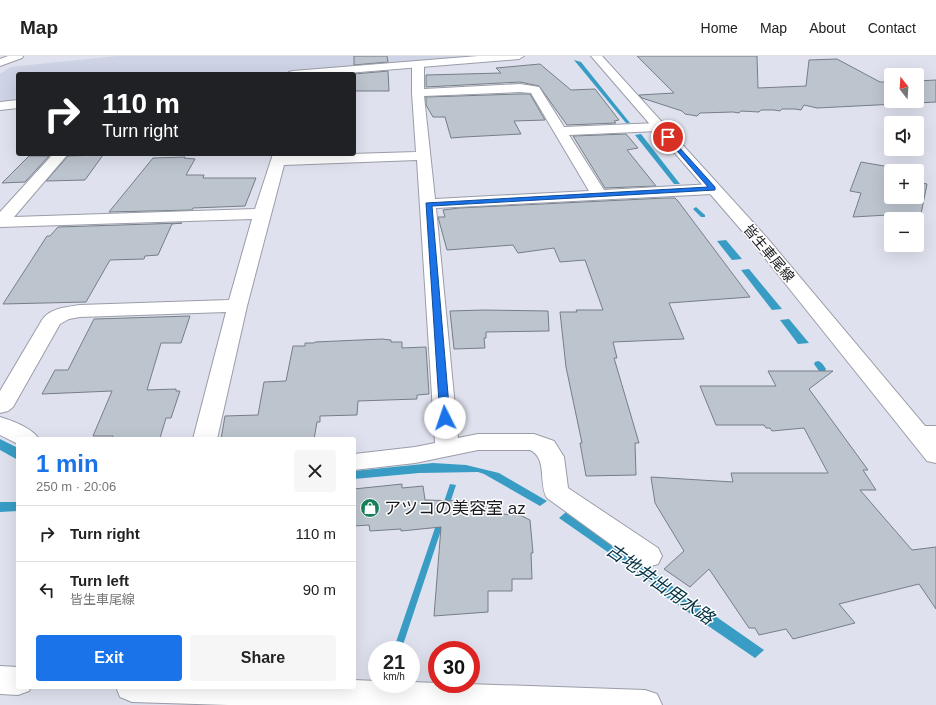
<!DOCTYPE html>
<meta charset="utf-8">
<style>
:root{--surface:#fff;--page:#f6f6f6;--text:#222;--muted:#767676;--line:#e0e0e0;--accent:#1a73e8}
body{margin:0;font-family:Helvetica,"Noto Sans JP",sans-serif;background:var(--page);color:var(--text);height:100vh;display:flex;flex-direction:column;font-size:15px;white-space:nowrap}
*{box-sizing:border-box;margin:0}
p{font-size:13px;color:var(--muted)}
.icon{flex:none;width:22px;height:22px;fill:none;stroke:currentColor;stroke-width:2;stroke-linecap:round;stroke-linejoin:round}
.map{position:relative;flex:1;overflow:hidden}
.panel{position:absolute;left:16px;top:381px;width:340px;height:252px;display:flex;flex-direction:column;background:var(--surface);border-radius:4px;box-shadow:0 4px 16px #0002}
.panel>*{flex:none}
.top-card{position:absolute;left:16px;top:16px;width:340px;height:84px;border-radius:4px;box-shadow:0 4px 16px #0002;background:#202124;color:#fff;overflow:hidden}
.needle{width:26px;rotate:343deg}
.buttons{position:absolute;left:884px;top:12px;display:grid;gap:8px}
.buttons a{display:grid;place-items:center;width:40px;height:40px;border-radius:4px;background:var(--surface);box-shadow:0 4px 16px #0002;font-size:20px}
.speed{position:absolute;left:368px;top:585px;display:flex;gap:8px;font-size:20px;font-weight:700;text-align:center}
.speed>*{display:grid;place-content:center;width:52px;height:52px;border-radius:50%;background:var(--surface);box-shadow:0 4px 16px #0002;line-height:1}
.speed small{font-size:10px;font-weight:400}
.speed .limit{border:6px solid #d22;background:#fff;color:#111}
.pin{position:absolute;display:grid;place-items:center;width:34px;height:34px;color:#fff;margin:-17px;border:2px solid #fff;border-radius:50%;box-shadow:0 1px 4px #0007}
.me{position:absolute;width:44px;margin:-22px;rotate:356deg;stroke-linejoin:round;filter:drop-shadow(0 0 3px #0008)}
.turn{display:flex;align-items:center;gap:14px;height:84px;padding:0 20px;font-size:18px}
.turn .icon{width:52px;height:52px;stroke-width:2.5}
.turn b{display:block;font-size:28px;line-height:34px}
.round{display:grid;place-items:center;flex:none;width:42px;height:42px;border-radius:4px;background:var(--page)}
.overview{display:flex;align-items:center;justify-content:space-between;height:68px;padding:0 20px}
h1{font-size:24px;font-weight:800;line-height:30px;color:var(--accent)}
.action{display:flex;gap:8px;margin-top:auto;padding:8px 20px}
.action a{flex:1;height:46px;border-radius:4px;background:var(--accent);color:#fff;font-size:16px;font-weight:800;line-height:46px;text-align:center}
.action a+a{background:var(--page);color:var(--text)}
ul{padding:0;list-style:none}
li{display:flex;align-items:center;gap:12px;height:56px;padding:0 20px;border-top:1px solid var(--line)}
li div{flex:1}
li b{display:block;font-size:15px}
li em{font-style:normal}
header{display:flex;align-items:center;gap:24px;box-sizing:border-box;height:56px;padding:0 20px;background:var(--surface);border-bottom:1px solid var(--line)}
header strong{font-size:19px}
nav{display:flex;gap:22px;margin-inline-start:auto;font-size:14px}
.map>svg:first-child{display:block}
.built{fill:#ced4e6}
.water{fill:#399cc4}
.lines{fill:none;stroke-linecap:round;stroke-linejoin:round}
.stream{fill:#399cc4;fill-rule:evenodd}
.building{fill:#bcc4ce;stroke:#777e87}
.minor-casing{stroke:#9a9da8;stroke-width:2}
.tertiary-casing{stroke:#9a9da8;stroke-width:2}
.secondary-casing{stroke:#9a9da8;stroke-width:2}
.trunk-casing{stroke:#9a9da8;stroke-width:2}
.minor{fill:#fff;fill-rule:evenodd}
.tertiary{fill:#fff;fill-rule:evenodd}
.secondary{fill:#fff;fill-rule:evenodd}
.trunk{fill:#fff;fill-rule:evenodd}
.route{fill:#1a73e8;stroke:#114b97}
.labels{text-anchor:middle;dominant-baseline:central;stroke-width:3;stroke-linejoin:round;paint-order:stroke}
.street-label{font-size:14px;fill:#191a1e;stroke:#fff}
.near-poi-label{font-size:17px;fill:#191a1e;stroke:#fff;text-anchor:start}
.near-water-label{font-size:18px;font-style:italic;fill:#053243;stroke:#fff}
</style>
<header>
<strong>Map</strong>
<nav><a>Home</a><a>Map</a><a>About</a><a>Contact</a></nav>
</header>
<div class="map">
<svg width="936" height="649" viewBox="0 0 936 649">
<rect width="100%" height="100%" fill="#dfe2ee"/>
<path class="built" d="M117,0H479L254,18H18V45L0,47V18L10,11Z"/>
<path class="water" d="M574,4L581,6L630,67H626Z
M641,78L680,128H674L635,79Z
M726,184L742,203L732,204L717,185Z
M749,213L782,253L772,254L741,214Z
M789,263L809,287L798,288L780,264Z
M0,383L18,392V404L0,394Z
M433,407L466,409L499,417L547,445L540,450L484,418L478,416L419,417L354,423V415Z
M450,428L456,429L403,589H395Z
M0,446H18V455L0,456Z
M566,456L764,594L755,602L650,530L652,527L559,462Z"/>
<g class="lines">
<path class="stream" d="M696,151L705,159V161H701L693,153Z
M818,305C822,306 824,310 826,313L825,315H819L814,308L815,306Z"/>
</g>
<path class="building" d="M354,0H387L388,6L354,9Z
M637,0H757L758,32L806,30L809,4L837,3L880,26H891V45H917V25L936,24V46L817,52L804,49L801,54L795,53H782L780,55L774,54H761L759,56L741,55L739,57L733,56L700,57L697,60L685,58L682,55L642,42L639,39L674,37Z
M540,8L571,34L595,33L619,64L614,65L616,67L567,69L539,30L520,26L426,31V19L501,17L496,12Z
M388,15L389,35H354V18Z
M520,38H530L545,64L514,65L521,78L464,81L451,82L445,61H433L426,49V41Z
M626,78L638,92L627,94L656,130L605,132L573,80Z
M103,99L85,124L46,125L68,100Z
M29,100H49L25,126L2,127Z
M185,101L184,102L195,103L186,119H204L203,122H256L245,150L193,152L192,154L109,156L153,102Z
M861,106L907,114L891,115V141H917V126L927,128L919,168H917V163H894L889,162L888,159L853,161L861,137L850,135Z
M666,142H675L678,145L750,241L669,247L684,283L613,286L617,302H614L639,387H635L636,419L586,420L580,387H582L566,311L560,256H577L576,254H603L585,204L560,206L554,192L518,197L513,189L447,194L438,161H445L443,154L459,152Z
M182,167L172,168L158,199L145,200L144,203L110,204L86,246L3,248L47,180H50L58,171Z
M483,254L548,255L549,275L486,276V282H484L485,292L454,293L450,255Z
M190,260L181,287H161L147,334L176,333V335H180L171,362H166L160,382L112,383L113,380H93L112,335L42,338L55,314H68L94,263Z
M382,283L391,284V286H402V292L426,291L429,338L417,339V343L358,345L357,359L320,360V366H317L314,383H221L225,360L258,359L264,326L286,325L293,290H305V287H314L315,286Z
M768,315H833L809,333L868,414H863L876,434H860L912,494L936,491V553L919,528L839,548L855,567L793,583L786,573L759,579L755,572H749L709,513L690,531L664,513L684,495L655,447L651,421L733,426L731,417H828L804,372L772,375L770,372H766L764,369H716L700,330H776Z
M402,428V432L423,430L425,444L494,446L480,457L520,459L530,464L533,497H531L532,523H512V535H488V556L434,560L441,471L401,475V473L370,475L369,469L354,470V433Z"/>
<g class="lines">
<defs>
<path id="minor" d="M8,0H23L22,2L0,10V3Z
M418,5L424,8V33L520,28L539,31L564,71L658,67L663,68L665,71L663,74L658,75L569,79L604,134L713,128L718,130L721,133L718,136L713,138L436,152L458,382L478,378H534L554,385L564,401L568,432L658,492L662,500L658,508L648,511L638,508L547,442C538,428 548,402 530,394H478L415,407L354,414V398L415,391L435,387L417,104L284,109L247,250L217,383H193L226,256L80,261L69,263L60,268L13,351L8,355L0,357V335L42,264C50,252 67,251 80,249L229,244L252,163L0,171V156L53,98H68L14,161L255,153L273,98H287L286,100L416,96L412,37V8ZM520,36L531,37L589,135L435,143L424,40Z
M0,361C13,365 32,372 39,383H18V388L0,379Z
M919,370H936V386H919L911,384L907,378L911,372Z"/>
<path id="tertiary" d="M478,0H524L519,3L335,18H287L289,16L293,15Z
M18,44V52L0,54V46Z"/>
<path id="secondary" d="M591,0H602L768,183L936,383V407L927,405L756,191Z"/>
<path id="trunk" d="M0,610L18,611V631H31L29,635L18,639L0,638Z
M354,624L377,625V628H411V626L645,634L657,638L662,649H228L132,646L120,641L116,631H354Z"/>
</defs>
<use href="#minor" class="minor-casing"/>
<use href="#tertiary" class="tertiary-casing"/>
<use href="#secondary" class="secondary-casing"/>
<use href="#trunk" class="trunk-casing"/>
<use href="#minor" class="minor"/>
<use href="#tertiary" class="tertiary"/>
<use href="#secondary" class="secondary"/>
<use href="#trunk" class="trunk"/>
</g>
<path class="route" d="M666,80H669L715,131V134L432,150L450,362L448,365H442L440,362L426,147L708,131L666,82Z"/>
<defs>
<symbol id="shop-disc" viewBox="-11 -11 22 22"><circle r="9.5" fill="#18815c" stroke="#fff"/><path d="M-5-2.5h2.3a2.7 3.5 0 0 1 5.4 0H5L5.5 6h-11ZM-1.5-2.5h3a1.5 2.3 0 0 0-3 0Z" fill="#fff"/></symbol>
</defs>
<g fill-rule="evenodd">
<use href="#shop-disc" x="359" y="441" width="22" height="22"/>
</g>
<g class="labels">
<g class="street-label">
<text transform="translate(769 197) rotate(50)">皆生車尾線</text>
</g>
<g class="near-poi-label">
<text x="384" y="452">アツコの美容室 az</text>
</g>
<g class="near-water-label">
<text transform="translate(660 528) rotate(35)">古地井出用水路</text>
</g>
</g>
</svg>
<div class="buttons">
<a><svg class="needle" viewBox="-14 -14 28 28"><path d="M0-13l5 13h-10z" fill="#e53935"/><path d="M0 13l5-13h-10z" fill="#767676"/></svg></a>
<a><svg class="icon" aria-label="sound" viewBox="0 0 24 24"><path d="M4 9h4l5-4v14l-5-4H4zM17 9q2 3 0 6"/></svg></a>
<a>+</a>
<a>−</a>
</div>
<div class="speed"><div>21<small>km/h</small></div><div class="limit">30</div></div>
<div class="pin" style="left:668px;top:81px;background:#d93025"><svg class="icon" aria-label="arrive" viewBox="0 0 24 24"><path d="M6 21V4h12l-3 4 3 4H6"/></svg></div>
<svg class="me" style="left:445px;top:362px" viewBox="-20 -20 40 40"><circle r="19" fill="#fff"/><path d="M0-13L10 11 0 6-10 11z" fill="#1a73e8"/></svg>
<div class="top-card">
<div class="turn"><svg class="icon" aria-label="right" viewBox="0 0 24 24"><path d="M7 20v-9h11M14 6l5 5-5 5"/></svg><div><b>110 m</b>Turn right</div></div>
</div>
<section class="panel">
<div class="overview"><div><h1>1 min</h1><p>250 m · 20:06</p></div><a class="round"><svg class="icon" aria-label="close" viewBox="0 0 24 24"><path d="M6 6l12 12M18 6L6 18"/></svg></a></div>
<ul>
<li><svg class="icon" aria-label="right" viewBox="0 0 24 24"><path d="M7 20v-9h11M14 6l5 5-5 5"/></svg><div><b>Turn right</b></div><em>110 m</em></li>
<li><svg class="icon" aria-label="left" viewBox="0 0 24 24"><path d="M17 20v-9H6M10 6l-5 5 5 5"/></svg><div><b>Turn left</b><p>皆生車尾線</p></div><em>90 m</em></li>
</ul>
<div class="action"><a>Exit</a><a>Share</a></div>
</section>
</div>
